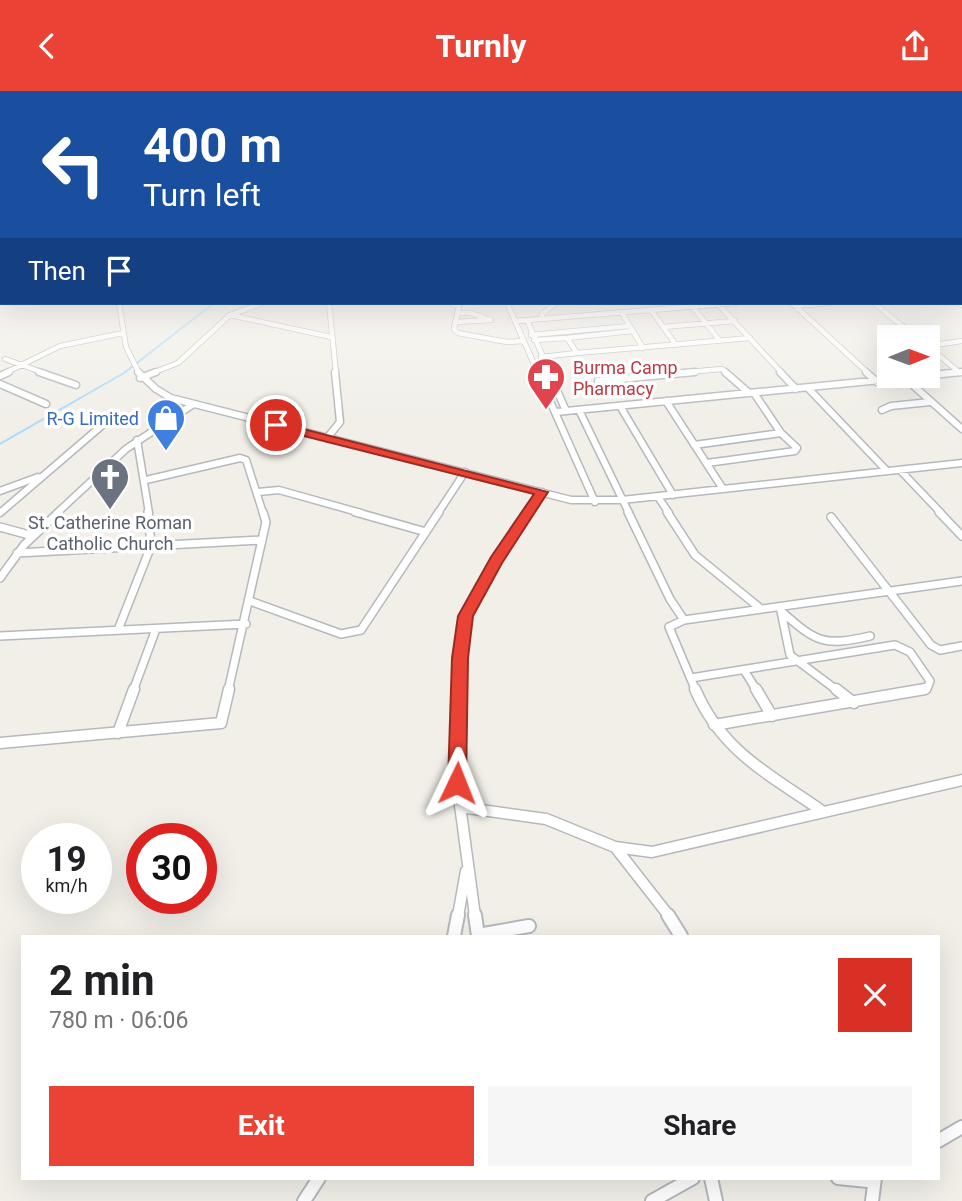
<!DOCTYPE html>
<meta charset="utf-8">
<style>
:root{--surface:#fff;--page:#f6f6f6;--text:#202124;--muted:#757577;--accent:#ea4335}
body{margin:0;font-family:Roboto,sans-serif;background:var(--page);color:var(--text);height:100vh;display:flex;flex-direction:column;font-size:26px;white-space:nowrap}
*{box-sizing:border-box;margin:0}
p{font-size:23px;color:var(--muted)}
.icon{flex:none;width:38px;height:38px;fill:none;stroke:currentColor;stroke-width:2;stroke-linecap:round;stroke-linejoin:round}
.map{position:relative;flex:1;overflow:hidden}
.details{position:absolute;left:21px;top:844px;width:919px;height:245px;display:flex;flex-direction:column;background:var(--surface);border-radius:0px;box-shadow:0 7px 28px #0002}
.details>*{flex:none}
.hud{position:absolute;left:0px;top:0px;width:962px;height:214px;box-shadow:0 7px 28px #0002;background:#1a4fa0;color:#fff;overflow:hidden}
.needle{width:46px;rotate:89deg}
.tools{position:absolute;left:877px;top:234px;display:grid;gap:14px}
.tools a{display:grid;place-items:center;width:63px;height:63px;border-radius:0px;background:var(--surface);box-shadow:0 7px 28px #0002;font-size:35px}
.speed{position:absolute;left:21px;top:732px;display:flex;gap:14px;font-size:35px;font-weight:700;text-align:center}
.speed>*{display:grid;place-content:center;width:91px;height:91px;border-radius:50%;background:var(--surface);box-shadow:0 7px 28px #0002;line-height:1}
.speed small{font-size:18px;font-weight:400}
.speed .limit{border:10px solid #d22;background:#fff;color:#111}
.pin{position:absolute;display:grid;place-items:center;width:60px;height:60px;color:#fff;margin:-30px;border:4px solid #fff;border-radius:50%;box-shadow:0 2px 7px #0007}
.me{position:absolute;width:77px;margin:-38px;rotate:2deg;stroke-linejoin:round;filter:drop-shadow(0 0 5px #0008)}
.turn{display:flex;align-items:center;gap:24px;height:147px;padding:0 28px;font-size:32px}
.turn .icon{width:91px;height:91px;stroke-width:2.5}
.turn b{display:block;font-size:49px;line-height:60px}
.then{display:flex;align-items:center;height:66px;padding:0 28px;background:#0003;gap:14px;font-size:26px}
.round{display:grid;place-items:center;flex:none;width:74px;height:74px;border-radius:0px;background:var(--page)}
.overview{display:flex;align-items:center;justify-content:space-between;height:119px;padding:0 28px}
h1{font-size:42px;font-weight:700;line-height:52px}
.button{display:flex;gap:14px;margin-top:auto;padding:14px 28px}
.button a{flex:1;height:80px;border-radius:0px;background:var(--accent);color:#fff;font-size:28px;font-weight:700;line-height:80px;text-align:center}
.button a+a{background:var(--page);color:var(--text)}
header{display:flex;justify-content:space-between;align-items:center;height:91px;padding:0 28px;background:var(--accent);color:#fff;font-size:32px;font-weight:700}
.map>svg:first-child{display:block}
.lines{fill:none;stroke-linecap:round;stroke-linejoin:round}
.stream{stroke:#aadaff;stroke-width:2}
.street-far4-casing{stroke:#b5b8bc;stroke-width:6}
.street-far3-casing{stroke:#b5b8bc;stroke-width:9}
.street-far2-casing{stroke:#b5b8bc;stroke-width:10}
.street-far1-casing{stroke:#b5b8bc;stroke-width:13}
.street-casing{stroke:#b5b8bc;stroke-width:16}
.street-far4{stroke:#fff;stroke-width:4.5}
.street-far3{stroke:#fff;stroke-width:6}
.street-far2{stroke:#fff;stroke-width:7}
.street-far1{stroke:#fff;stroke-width:10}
.street{stroke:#fff;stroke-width:12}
.route{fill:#ea4335;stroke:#982c22;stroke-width:2}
.labels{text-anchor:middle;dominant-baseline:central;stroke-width:7;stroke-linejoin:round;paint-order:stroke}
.far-health-label{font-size:18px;fill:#be3a42;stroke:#fff;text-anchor:start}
.far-shop-label{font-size:18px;fill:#366cbe;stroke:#fff;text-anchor:end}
.far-worship-label{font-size:18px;fill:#5b616d;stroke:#fff}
</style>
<header><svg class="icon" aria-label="back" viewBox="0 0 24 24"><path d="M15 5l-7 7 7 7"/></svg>Turnly<svg class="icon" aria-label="share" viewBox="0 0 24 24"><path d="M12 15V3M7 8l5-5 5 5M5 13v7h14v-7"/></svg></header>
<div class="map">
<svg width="962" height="1110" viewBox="0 0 962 1110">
<rect width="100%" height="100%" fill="#f1efe8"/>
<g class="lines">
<path class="stream" d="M0,353L124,282L214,212"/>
<defs>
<path id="street-far4" d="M119,212L126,256L139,282
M329,212L336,282
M449,212L459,215L454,238L458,242L507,251L523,250
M507,212L538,282
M717,212L782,282
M792,212L868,282
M874,212L917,247
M957,212L962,214
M795,215L830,212
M693,216L720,250
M651,219L676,254
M622,222L643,257
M230,224L331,246
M542,228V223L556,212
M527,229L550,282
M516,230L736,212
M455,231L491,229L470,222H457
M663,236L735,230
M531,244L629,235
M567,247L632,240
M534,249L567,247L577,262L750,247
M928,255L960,282
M928,255L962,250
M541,266L577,262
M5,268L44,282
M5,282L60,255L123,242
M152,282L178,272L230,224L263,212
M677,282L722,278L727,282
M948,282L962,281"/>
<path id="street-far3" d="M39,281L76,294
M138,281L156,298L171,307L571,409H622L962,372
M537,281L595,411
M549,281L566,320
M725,281L749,302
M780,281L796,298
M866,281L877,291
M0,285L9,281
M140,287L156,281
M906,288L962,338
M598,290L695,281
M0,293L46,313
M808,297L887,380
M666,310L723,398
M620,315L673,404
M579,319L629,422
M882,319L891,315L930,311
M556,321L962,281
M327,347L340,331L335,281
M137,349L149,422
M694,354L781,342L754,302
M707,372L795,360L797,357L781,342
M900,379L941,422
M146,389L240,367L246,369L263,422
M0,400L38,386
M258,401L279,399L361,422
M658,406L669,422
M0,422L113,325
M57,422L126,358L192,314
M438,422L465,381
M528,422L542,401"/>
<path id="street-far2" d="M355,421L426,441
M628,421L670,508L684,529
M667,421L695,464L761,518
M939,421L962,445
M831,426L931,554L940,559L962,555
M0,436L33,445
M17,462L262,449
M0,487L24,454L59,421
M250,510L341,543L361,539L439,421
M781,520L790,564L838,600
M781,520C816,551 823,556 870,545
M118,539L151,455L148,421
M0,545L246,533
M744,579L757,600
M691,587L895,554L910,561L930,590L927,598L914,600
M133,600L156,538
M228,600L266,431L263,421
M459,600L461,541L471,511L529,421
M696,600L669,536L684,529L962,490"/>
<path id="street-far1" d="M459,598L457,692L475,825
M695,598C722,661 769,683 822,720
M756,598L772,625
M836,598L854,612
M714,634L925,598
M118,642L134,598
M0,652L221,632L229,598
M460,716L546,728L615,756L652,761L962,689
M615,756L669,825
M458,825L466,780"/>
<path id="street" d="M475,824L478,845
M668,824L681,845
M478,844L529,835
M454,845L458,824
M938,1050L962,1036
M711,1087L716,1110
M838,1087L868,1090L874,1087
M304,1110L319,1087
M652,1110L693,1087
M872,1110L875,1087"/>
</defs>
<use href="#street-far4" class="street-far4-casing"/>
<use href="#street-far3" class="street-far3-casing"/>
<use href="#street-far2" class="street-far2-casing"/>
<use href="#street-far1" class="street-far1-casing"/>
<use href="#street" class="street-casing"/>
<use href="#street-far4" class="street-far4"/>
<use href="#street-far3" class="street-far3"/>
<use href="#street-far2" class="street-far2"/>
<use href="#street-far1" class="street-far1"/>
<use href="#street" class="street"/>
</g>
<linearGradient id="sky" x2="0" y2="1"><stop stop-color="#8fc3f1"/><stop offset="0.52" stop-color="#f9f8f5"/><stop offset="1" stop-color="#f9f8f5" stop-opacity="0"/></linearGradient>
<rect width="962" height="326" fill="url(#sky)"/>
<path class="route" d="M276,331L548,401L502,472L473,525L468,567L466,692L464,698L457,700L450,698L448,692L452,567L458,525L491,466L534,403L272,337V332Z"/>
<defs>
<symbol id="pharmacy-pin" viewBox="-11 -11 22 30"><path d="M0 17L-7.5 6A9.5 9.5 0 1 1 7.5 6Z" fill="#e0444e" stroke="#fff"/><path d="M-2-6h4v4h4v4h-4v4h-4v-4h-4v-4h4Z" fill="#fff"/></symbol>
<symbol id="shop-pin" viewBox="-11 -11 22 30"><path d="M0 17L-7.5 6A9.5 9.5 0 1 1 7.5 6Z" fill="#3f7fe0" stroke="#fff"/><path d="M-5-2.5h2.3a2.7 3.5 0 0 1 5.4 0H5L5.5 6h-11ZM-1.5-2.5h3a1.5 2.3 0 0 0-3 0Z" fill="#fff"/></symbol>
<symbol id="church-pin" viewBox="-11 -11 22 30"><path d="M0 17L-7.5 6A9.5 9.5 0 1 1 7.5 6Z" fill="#6b7280" stroke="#fff"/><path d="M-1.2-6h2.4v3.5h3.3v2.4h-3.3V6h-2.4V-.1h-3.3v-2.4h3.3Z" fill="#fff"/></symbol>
</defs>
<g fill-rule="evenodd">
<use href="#pharmacy-pin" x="524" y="264" width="44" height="60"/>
<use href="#shop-pin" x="144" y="305" width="44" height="60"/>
<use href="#church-pin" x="88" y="364" width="44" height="60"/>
</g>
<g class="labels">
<g class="far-health-label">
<text x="573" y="276">Burma Camp<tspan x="573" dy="21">Pharmacy</tspan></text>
</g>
<g class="far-shop-label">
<text x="139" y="327">R-G Limited</text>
</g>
<g class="far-worship-label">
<text x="110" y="431">St. Catherine Roman<tspan x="110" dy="21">Catholic Church</tspan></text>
</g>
</g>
</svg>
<div class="tools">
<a><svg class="needle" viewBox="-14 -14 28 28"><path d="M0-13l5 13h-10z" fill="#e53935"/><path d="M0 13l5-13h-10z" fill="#757577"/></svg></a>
</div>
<div class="speed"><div>19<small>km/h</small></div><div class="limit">30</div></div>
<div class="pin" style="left:276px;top:334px;background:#d93025"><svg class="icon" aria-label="arrive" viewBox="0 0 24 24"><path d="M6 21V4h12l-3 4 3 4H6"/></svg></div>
<svg class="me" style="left:457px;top:692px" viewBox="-20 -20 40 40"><path d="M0-17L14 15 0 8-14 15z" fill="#ea4335" stroke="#fff" stroke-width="4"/></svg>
<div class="hud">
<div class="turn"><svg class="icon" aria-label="left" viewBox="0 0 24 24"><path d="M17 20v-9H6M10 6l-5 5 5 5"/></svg><div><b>400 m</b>Turn left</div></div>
<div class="then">Then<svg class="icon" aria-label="arrive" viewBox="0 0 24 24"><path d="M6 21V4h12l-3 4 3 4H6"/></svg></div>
</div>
<section class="details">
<div class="overview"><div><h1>2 min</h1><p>780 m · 06:06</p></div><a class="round" style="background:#d93025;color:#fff"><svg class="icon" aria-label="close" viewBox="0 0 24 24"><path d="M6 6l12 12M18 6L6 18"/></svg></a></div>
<div class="button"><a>Exit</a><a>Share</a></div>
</section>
</div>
